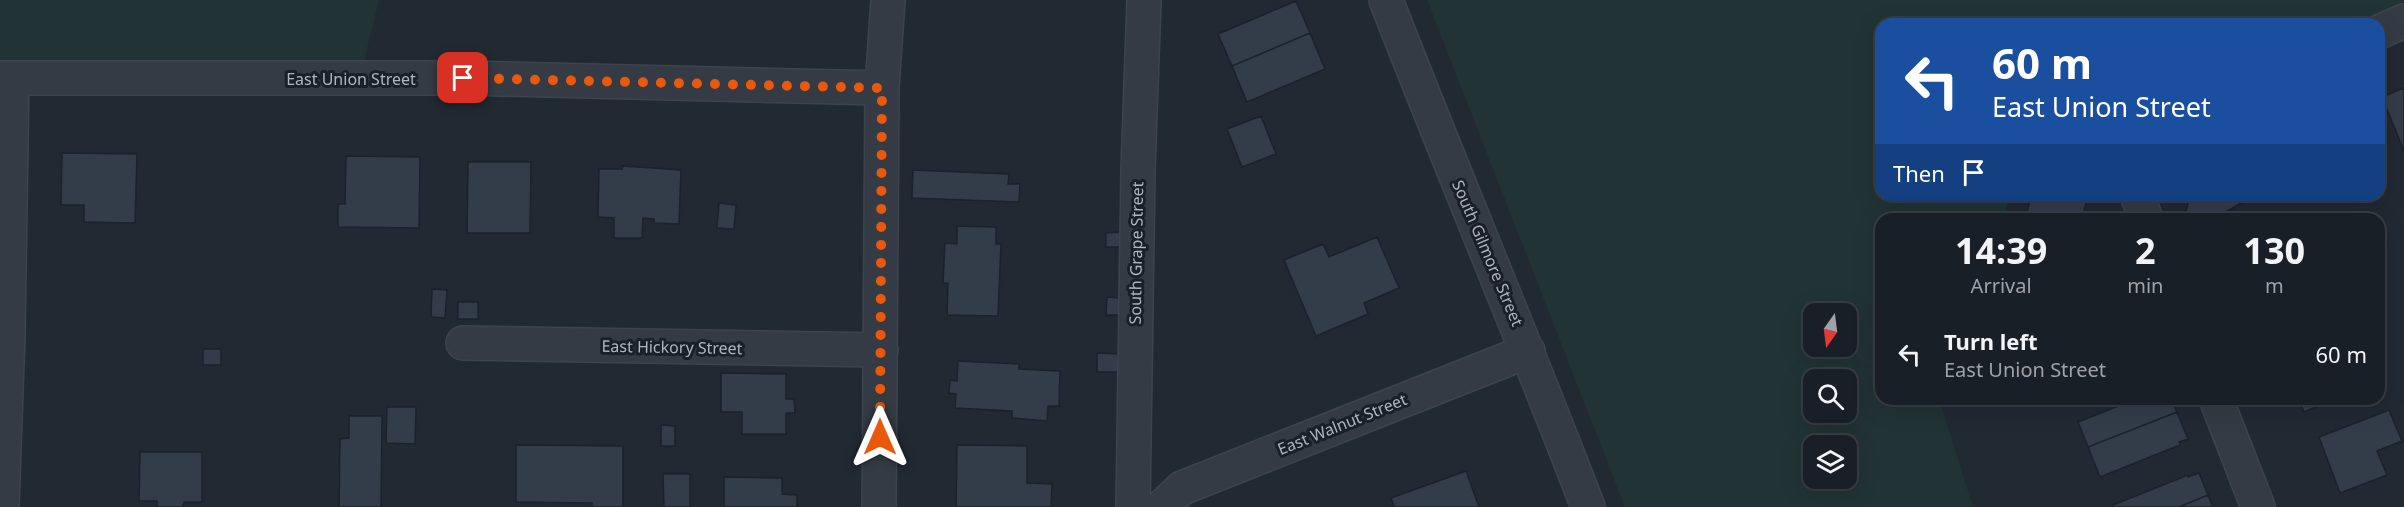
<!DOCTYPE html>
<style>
:root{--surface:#191f26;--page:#22272e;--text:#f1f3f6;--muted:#9fa2a7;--line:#373d43}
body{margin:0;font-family:"Noto Sans",sans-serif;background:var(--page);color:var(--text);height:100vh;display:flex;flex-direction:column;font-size:22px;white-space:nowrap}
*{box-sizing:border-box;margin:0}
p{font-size:20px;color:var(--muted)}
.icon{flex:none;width:33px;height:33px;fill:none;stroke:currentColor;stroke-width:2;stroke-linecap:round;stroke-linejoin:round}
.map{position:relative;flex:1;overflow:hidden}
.drawer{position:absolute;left:1875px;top:213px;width:510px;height:192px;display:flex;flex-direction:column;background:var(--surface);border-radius:18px;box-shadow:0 6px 24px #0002,0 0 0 2px var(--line)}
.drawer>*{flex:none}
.banner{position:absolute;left:1875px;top:18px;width:510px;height:183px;border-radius:18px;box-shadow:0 6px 24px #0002,0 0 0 2px var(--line);background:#1a4fa0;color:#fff;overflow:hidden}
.needle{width:39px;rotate:194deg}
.fabs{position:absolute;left:1803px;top:303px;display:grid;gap:12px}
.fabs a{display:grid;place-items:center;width:54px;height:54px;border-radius:12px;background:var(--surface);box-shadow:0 6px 24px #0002,0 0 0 2px var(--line);font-size:30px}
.pin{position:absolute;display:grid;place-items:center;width:51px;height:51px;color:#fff;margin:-26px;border-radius:12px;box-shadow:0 3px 9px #0006}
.me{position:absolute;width:66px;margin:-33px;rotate:0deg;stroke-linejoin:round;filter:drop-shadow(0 0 4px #0008)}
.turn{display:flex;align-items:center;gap:21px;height:126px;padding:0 18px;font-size:27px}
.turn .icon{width:78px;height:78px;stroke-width:2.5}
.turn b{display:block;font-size:42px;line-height:51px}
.then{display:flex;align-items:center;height:57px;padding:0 18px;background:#0003;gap:12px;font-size:22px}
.eta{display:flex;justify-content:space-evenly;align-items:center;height:102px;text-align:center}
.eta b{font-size:36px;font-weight:700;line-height:42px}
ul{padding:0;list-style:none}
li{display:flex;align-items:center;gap:18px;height:78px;padding:0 18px}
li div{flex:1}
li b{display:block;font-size:22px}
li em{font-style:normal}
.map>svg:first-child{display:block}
.green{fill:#223335;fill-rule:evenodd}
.building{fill:#333d4a;stroke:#1b222b;stroke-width:1.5}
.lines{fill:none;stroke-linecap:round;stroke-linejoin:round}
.minor-casing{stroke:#3d444e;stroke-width:36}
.minor{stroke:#343b44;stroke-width:33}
.route{stroke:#ea580c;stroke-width:10;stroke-dasharray:0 18}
.labels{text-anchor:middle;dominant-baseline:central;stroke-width:6;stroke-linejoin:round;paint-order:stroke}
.street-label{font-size:16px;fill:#aeb5c1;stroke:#192029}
</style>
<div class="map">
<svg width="2404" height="507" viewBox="0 0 2404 507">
<rect width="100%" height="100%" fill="#212933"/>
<path class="green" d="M0,0H379L363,65L0,61Z
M1427,0H2404V2L2354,24H1881V195H2010L2003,219H1881V399H1945L1942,408L1973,507H1625ZM1814,314H1846V346H1814ZM1814,380H1846V412H1814ZM1814,446H1846V478H1814Z"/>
<path class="building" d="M1296,1L1310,33L1232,66L1218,34Z
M1310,33L1325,69L1247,102L1232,66Z
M2404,88V151L2382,97Z
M1261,116L1276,154L1242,167L1227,129Z
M62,153L137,154L135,223L84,222V205H61Z
M346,156L420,157L419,228L338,227V204H345Z
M468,162H531L530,233H467Z
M623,166L681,170L679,224L654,223V219L643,218L642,238H614V218L598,217L599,169H622Z
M913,170L1009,174L1008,184H1020L1019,202L912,198Z
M2032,195H2088L2082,219H2028L2025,218Z
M2190,195H2245L2243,202L2214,219L2185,216Z
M719,203L736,205L734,229L717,228Z
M957,226L996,227V244H1001L998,316L947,315L948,283H943L945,243L957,244Z
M1121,232V247H1106V233Z
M1377,237L1399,288L1364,303L1368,314L1316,336L1284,260L1323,244L1329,257Z
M432,289L447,290L445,318L431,317Z
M1107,297L1119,298V315H1106Z
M458,302H478V319H458Z
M203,349H221V365H203Z
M1097,353L1120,354V372H1097Z
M958,361L1019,364V369L1060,371L1059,406H1048L1047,421L1012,418V411L955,408L956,394L949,393L950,380L957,381Z
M721,373L786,374V399H794L795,413H786V434H742V412H721Z
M2136,399H2171L2177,412L2088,447L2078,422Z
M2299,399H2335L2304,412Z
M387,407H416L415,444L386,443Z
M2389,410L2402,441L2377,451L2387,475L2340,493L2319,437Z
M2177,412L2188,439L2179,442L2180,445L2100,477L2088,447Z
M349,416H382L381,507H339L340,439L349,438Z
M661,425L675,426V446H661Z
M516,445L623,446V507H592V503L516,502Z
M957,445L1027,446V483L1052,484L1051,507H956Z
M140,452H202V502H184L183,507H157V501H139Z
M1466,471L1479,507H1392L1394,506L1391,498Z
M2199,473L2208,495L2179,507H2113V505L2188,475V477Z
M663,474H690V507H664Z
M724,477L782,478V494L797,495V507H724Z
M2208,495L2213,507H2179Z"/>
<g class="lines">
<defs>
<path id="minor" d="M1386,0C1452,170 1523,337 1588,507
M2379,32L2404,21
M0,78H463L882,88
M2137,195L2146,219
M463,343L881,350
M2216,399L2258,507
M2,507L8,333L12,78
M879,507L882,88L888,0
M1133,507L1138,171L1144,0
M1162,507L1182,488L1528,351"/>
</defs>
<use href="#minor" class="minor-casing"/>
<use href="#minor" class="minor"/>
</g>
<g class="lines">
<path class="route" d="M463,78L882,88L880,437"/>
</g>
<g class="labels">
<g class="street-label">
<text x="351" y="79">East Union Street</text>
<text transform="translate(1136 253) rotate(-89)">South Grape Street</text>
<text transform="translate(1488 253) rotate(67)">South Gilmore Street</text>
<text transform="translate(672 347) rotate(1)">East Hickory Street</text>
<text transform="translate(1342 424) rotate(-22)">East Walnut Street</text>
</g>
</g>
</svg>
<div class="fabs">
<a><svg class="needle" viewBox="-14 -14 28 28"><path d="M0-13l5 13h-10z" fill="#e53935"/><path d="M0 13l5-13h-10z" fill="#9fa2a7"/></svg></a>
<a><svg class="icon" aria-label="search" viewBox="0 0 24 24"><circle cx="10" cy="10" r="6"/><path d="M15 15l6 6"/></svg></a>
<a><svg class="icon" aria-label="layers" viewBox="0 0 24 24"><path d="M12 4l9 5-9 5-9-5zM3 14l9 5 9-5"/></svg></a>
</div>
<div class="pin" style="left:463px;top:78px;background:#d93025"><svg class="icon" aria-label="arrive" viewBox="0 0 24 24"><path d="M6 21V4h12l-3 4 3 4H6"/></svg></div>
<svg class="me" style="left:880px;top:437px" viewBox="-20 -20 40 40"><path d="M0-17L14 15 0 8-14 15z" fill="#ea580c" stroke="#fff" stroke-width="4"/></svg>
<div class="banner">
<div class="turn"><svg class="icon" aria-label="left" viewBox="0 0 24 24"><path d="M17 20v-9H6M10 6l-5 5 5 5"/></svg><div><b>60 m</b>East Union Street</div></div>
<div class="then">Then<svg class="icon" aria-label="arrive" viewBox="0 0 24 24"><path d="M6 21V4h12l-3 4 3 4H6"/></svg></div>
</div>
<section class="drawer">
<div class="eta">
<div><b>14:39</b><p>Arrival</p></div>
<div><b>2</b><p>min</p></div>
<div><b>130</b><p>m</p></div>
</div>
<ul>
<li><svg class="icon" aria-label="left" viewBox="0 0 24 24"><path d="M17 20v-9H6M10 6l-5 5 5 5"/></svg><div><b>Turn left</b><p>East Union Street</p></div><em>60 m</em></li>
</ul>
</section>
</div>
